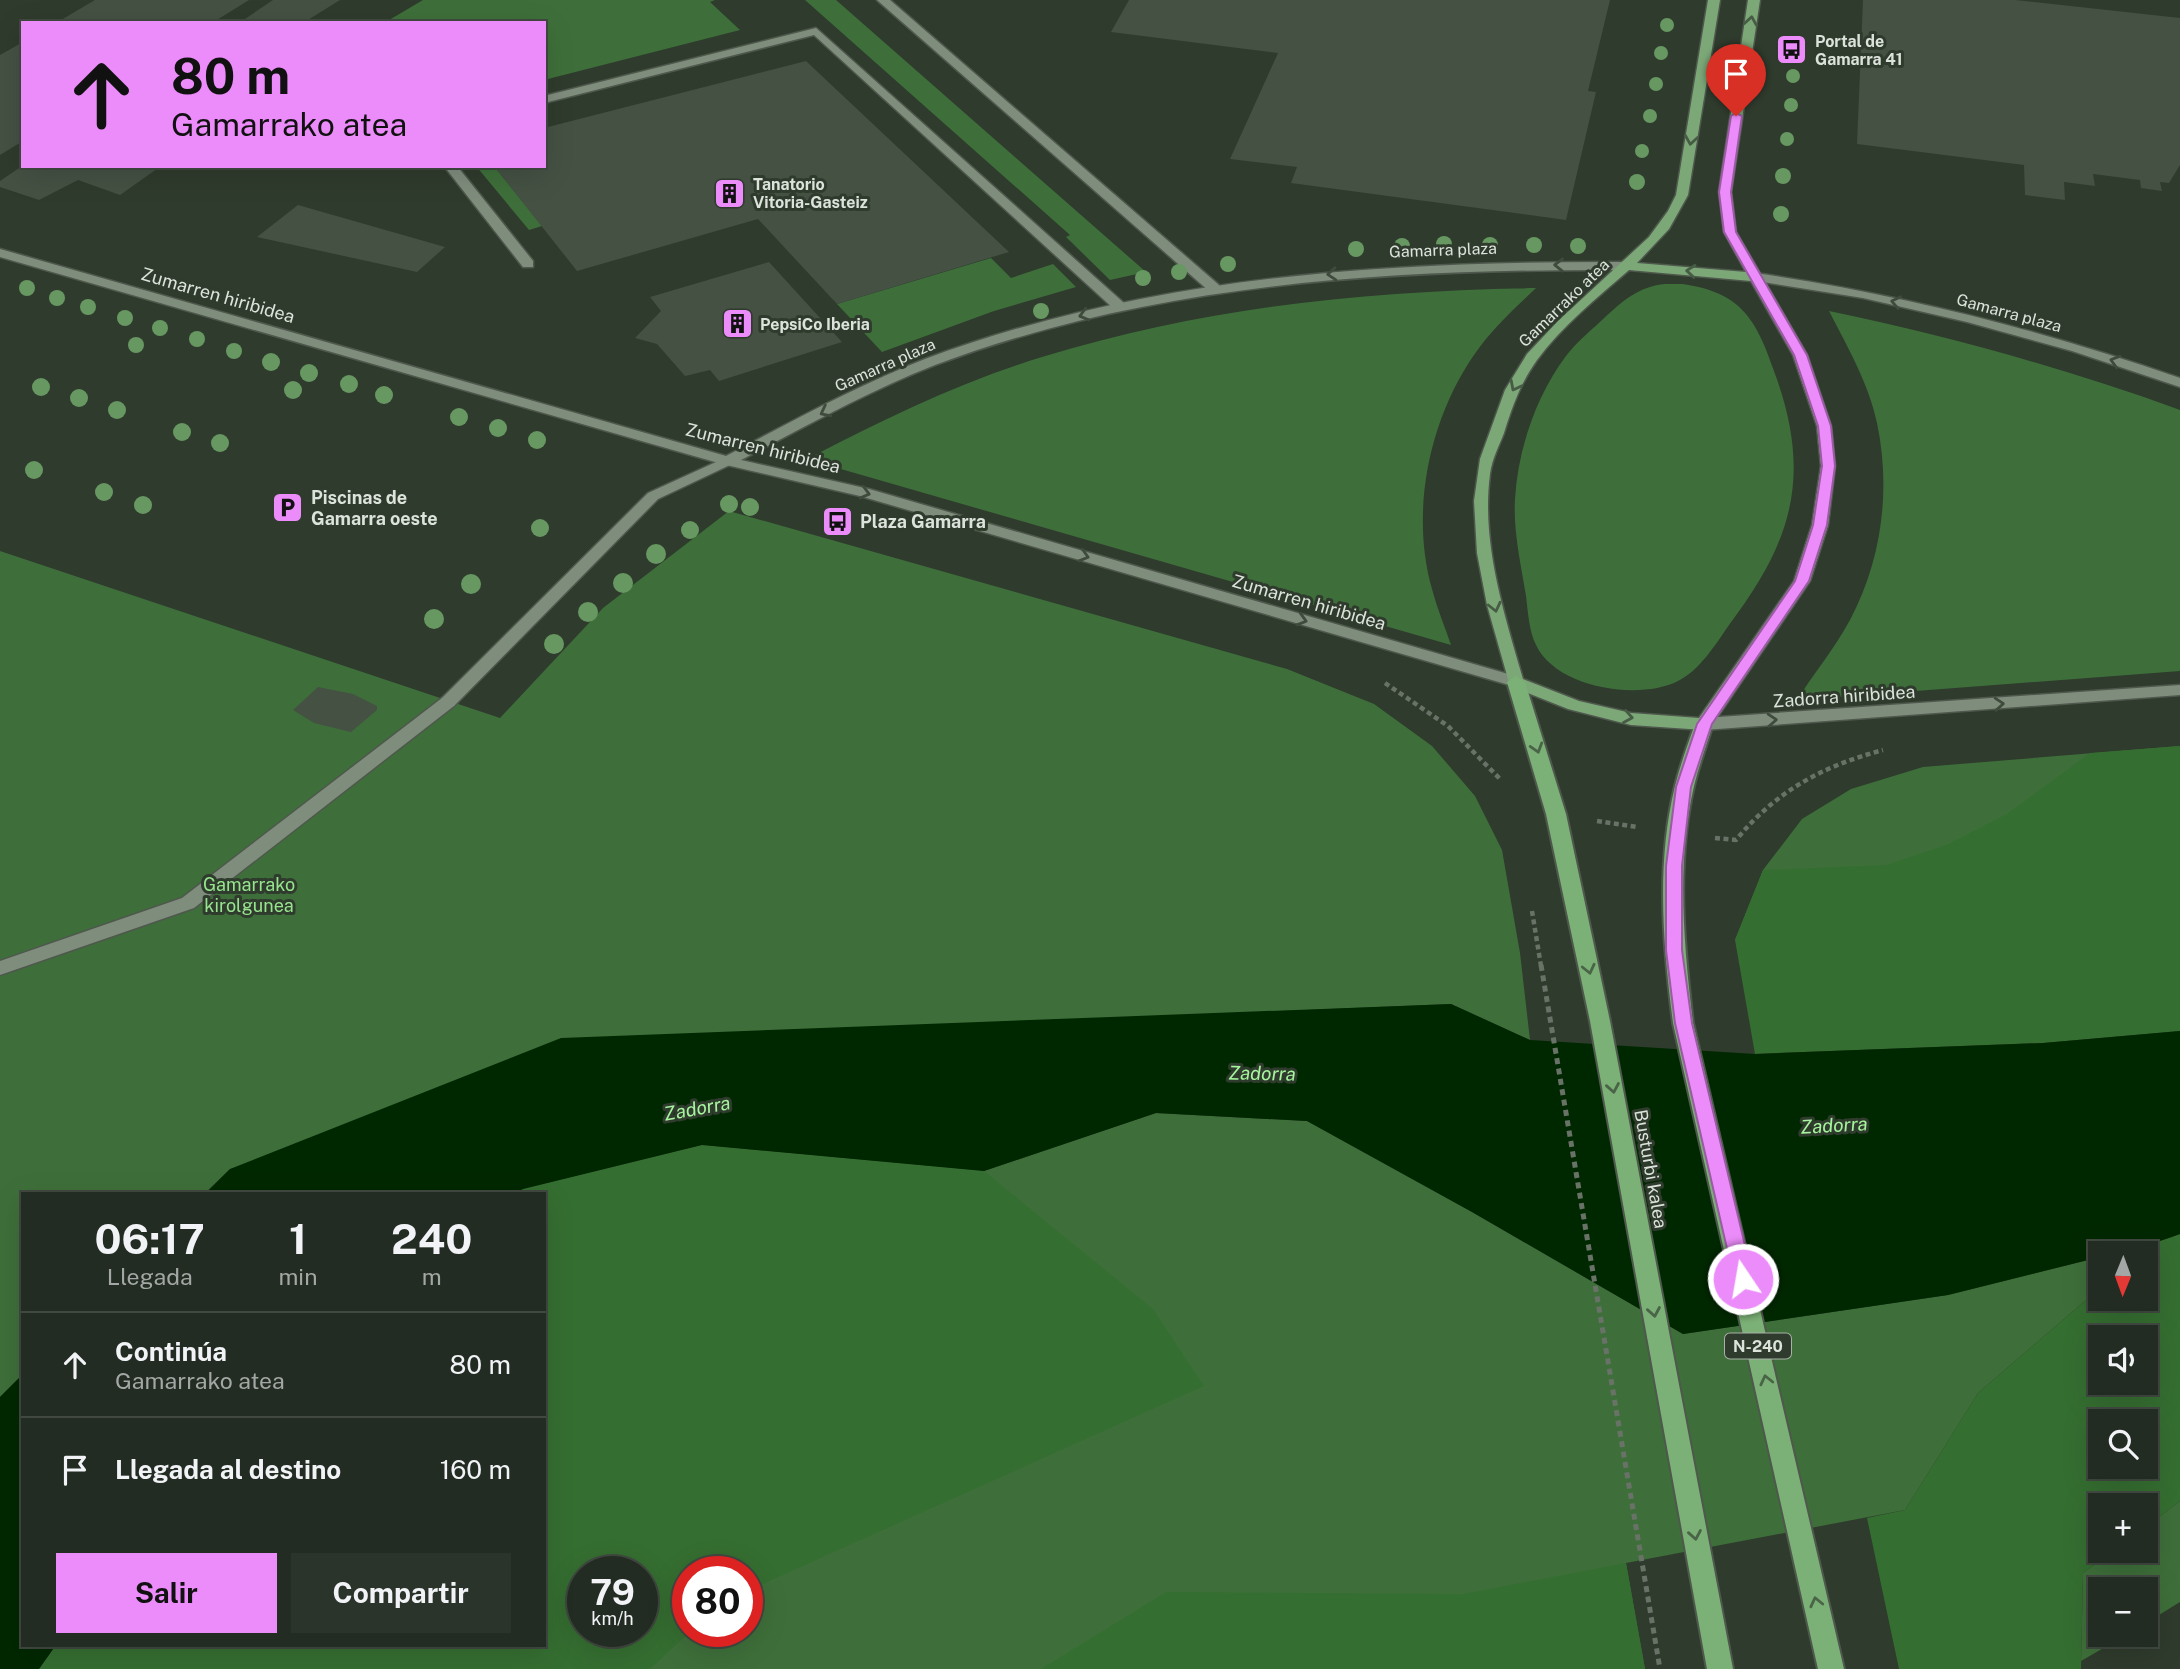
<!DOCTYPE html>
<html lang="es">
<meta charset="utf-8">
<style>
:root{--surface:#232c22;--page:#2b342a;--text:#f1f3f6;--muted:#a3a7a5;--line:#404840;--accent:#ec8cfa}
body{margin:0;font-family:"Public Sans",sans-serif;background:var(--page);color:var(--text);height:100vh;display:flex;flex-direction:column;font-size:26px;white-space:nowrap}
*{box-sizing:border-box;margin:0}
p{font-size:23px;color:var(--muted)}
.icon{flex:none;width:38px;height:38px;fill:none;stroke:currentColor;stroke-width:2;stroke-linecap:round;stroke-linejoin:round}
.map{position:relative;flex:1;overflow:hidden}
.sheet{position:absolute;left:21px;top:1192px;width:525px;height:455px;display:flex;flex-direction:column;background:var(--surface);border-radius:0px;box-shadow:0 7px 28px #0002,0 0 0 2px var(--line)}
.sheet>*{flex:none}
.hud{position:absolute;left:21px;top:21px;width:525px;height:147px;border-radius:0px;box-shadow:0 7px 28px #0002,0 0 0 2px var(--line);background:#ec8cfa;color:#111;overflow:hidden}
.needle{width:46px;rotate:181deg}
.tools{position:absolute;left:2088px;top:1241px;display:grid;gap:14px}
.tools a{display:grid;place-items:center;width:70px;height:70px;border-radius:0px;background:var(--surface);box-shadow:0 7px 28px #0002,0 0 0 2px var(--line);font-size:35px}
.speed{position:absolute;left:567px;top:1556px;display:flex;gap:14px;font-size:35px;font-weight:700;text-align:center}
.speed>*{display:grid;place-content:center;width:91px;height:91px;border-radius:50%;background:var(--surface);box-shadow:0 7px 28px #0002,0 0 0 2px var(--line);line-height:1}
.speed small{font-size:18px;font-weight:400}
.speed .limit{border:10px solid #d22;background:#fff;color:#111}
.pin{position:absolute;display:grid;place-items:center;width:60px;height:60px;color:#fff;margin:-72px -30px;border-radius:50% 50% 50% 0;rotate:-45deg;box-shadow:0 0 7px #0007}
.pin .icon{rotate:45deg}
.me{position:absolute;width:77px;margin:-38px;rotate:348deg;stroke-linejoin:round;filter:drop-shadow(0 0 5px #0008)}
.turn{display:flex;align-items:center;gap:24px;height:147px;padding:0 35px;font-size:32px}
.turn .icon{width:91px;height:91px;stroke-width:2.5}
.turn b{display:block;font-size:49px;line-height:60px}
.eta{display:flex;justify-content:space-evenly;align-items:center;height:119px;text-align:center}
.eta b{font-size:42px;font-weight:700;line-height:49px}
.cta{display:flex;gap:14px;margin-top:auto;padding:14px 35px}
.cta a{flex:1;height:80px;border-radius:0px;background:var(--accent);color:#111;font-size:28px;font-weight:700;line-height:80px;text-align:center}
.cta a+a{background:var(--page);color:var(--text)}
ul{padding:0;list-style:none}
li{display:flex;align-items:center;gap:21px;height:105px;padding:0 35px;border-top:2px solid var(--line)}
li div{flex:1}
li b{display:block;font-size:26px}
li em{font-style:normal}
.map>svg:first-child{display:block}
.green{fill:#3e6f3a;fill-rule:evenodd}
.forest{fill:#356e31;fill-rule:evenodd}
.water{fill:#002800}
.building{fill:#445143}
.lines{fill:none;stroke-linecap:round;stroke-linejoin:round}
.service-casing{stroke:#4e584c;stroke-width:3}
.pedestrian-casing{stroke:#4e584c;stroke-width:3}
.minor-casing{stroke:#4e584c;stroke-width:3}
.tertiary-casing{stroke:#4e584c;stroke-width:3}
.secondary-casing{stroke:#4e584c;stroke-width:3}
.primary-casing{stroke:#4e584c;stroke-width:3}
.trunk-casing{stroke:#4e584c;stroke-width:4}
.path-far1{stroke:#687266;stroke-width:4.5;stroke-dasharray:5 3.5;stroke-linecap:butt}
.path{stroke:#687266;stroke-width:5;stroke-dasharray:6 4.5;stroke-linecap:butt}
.service{fill:#7f8d7d;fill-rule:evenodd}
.pedestrian{fill:#7f8d7d;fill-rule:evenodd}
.minor{fill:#7f8d7d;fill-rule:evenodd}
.tertiary{fill:#7f8d7d;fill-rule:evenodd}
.secondary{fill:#7f8d7d;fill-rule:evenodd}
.primary{fill:#7ca878;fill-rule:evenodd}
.trunk{fill:#7bb176;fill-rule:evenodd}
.tree{fill:#689862}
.oneway{stroke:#465c44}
.oneway2{stroke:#3f4b3d}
.oneway3{stroke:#4a6447}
.route{fill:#ec8cfa;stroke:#995ba2;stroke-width:2}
.labels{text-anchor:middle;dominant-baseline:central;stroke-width:6;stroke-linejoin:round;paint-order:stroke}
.far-poi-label{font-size:16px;font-weight:bold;fill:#dce3db;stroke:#2f3b2d;text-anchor:start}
.far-street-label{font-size:16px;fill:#dce3db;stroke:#2f3b2d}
.shield{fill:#2f3b2d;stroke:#a8b1a7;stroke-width:2}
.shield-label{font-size:16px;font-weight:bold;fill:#dce3db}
.street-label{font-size:18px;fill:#dce3db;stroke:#2f3b2d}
.poi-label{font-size:18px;font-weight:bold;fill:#dce3db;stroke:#2f3b2d;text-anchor:start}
.park-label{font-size:18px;fill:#96e58e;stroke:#2f3b2d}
.water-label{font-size:19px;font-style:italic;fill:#a6f59e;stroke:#2f3b2d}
</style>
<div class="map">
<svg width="2180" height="1669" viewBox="0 0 2180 1669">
<rect width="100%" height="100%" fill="#2f3b2d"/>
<path class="green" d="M423,0H715L710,2L740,30L544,80V23H384Z
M805,0H836L1146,272L1110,280L1066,237L1070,235Z
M476,166H494L542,226L529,230Z
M991,258L1011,278L1053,264L1076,287L994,311L882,352L837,304Z
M1682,284C1740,292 1756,318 1774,371C1812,474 1794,539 1729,625C1715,645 1700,670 1678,681C1639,701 1556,688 1536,645C1529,631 1528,612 1526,596C1521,565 1513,530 1515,499C1518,449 1536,396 1566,356C1576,343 1589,332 1601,321C1616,307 1630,293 1650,287C1660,283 1671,284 1682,284Z
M1536,288C1514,309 1491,330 1474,355C1429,420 1410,512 1432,589C1437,608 1445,627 1451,645L827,465L813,456C886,418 963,381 1042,357C1207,307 1364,291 1536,288Z
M1829,311C1948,336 2065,368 2180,410V671L1797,700C1814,673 1835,648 1850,620C1882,560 1891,489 1877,423C1869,384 1847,346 1829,311Z
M729,511L1287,669L1374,704L1432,746L1475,796L1502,850L1520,953L1530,1040L1451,1004L976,1024L230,1169L205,1193L23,1194V1374L0,1397V551L500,718L603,608Z
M2180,746V1031L1735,940L1763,870L1802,819L1851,789L1923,767Z
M1156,1113L1307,1121L1472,1212L1683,1334L1948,1295L2100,1257V1288L1978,1393L1905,1510L1626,1563L1645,1669H39L56,1645H544V1194L515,1193L523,1189L702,1145L984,1171ZM583,1572H642V1631H583ZM688,1572H747V1631H688Z
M2180,1501V1602L2146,1623V1589H2100V1634L2126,1635L2081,1661L2083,1573L2114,1551L2146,1550V1527Z"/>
<path class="forest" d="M2180,746V1031L2043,1043L1755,1054L1735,940L1763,870L1886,865L1946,845L2007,814L2090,753Z
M702,1145L984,1171L1153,1309L1204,1386L747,1591V1572H688V1631H691L650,1669H39L56,1645H544V1194L515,1193L523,1189ZM583,1572H642V1631H583Z
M2180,1234V1501L2146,1527V1505H2100V1550L2114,1551L2083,1573L2081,1669H1899L1867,1518L1905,1510L1978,1393L2100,1288V1298H2146V1253H2141L2151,1244ZM2100,1337H2146V1382H2100ZM2100,1421H2146V1466H2100Z
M1626,1563L1645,1669H1041L1166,1592L1463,1594Z"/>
<path class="water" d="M1451,1004L1530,1040L1755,1054L2043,1043L2180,1031V1234C2154,1243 2128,1253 2100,1253V1257L1948,1295L1683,1334L1472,1212L1307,1121L1156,1113L984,1171L702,1145L523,1189L515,1193L205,1194L230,1169L561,1038Z
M23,1374V1645H56L39,1669H0V1397Z"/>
<path class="building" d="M95,0H249L212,23H56Z
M273,0H340L303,23H239Z
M1129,0H1610L1588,91L1596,92L1566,220L1291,183L1297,167L1230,159L1278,53L1111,32Z
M1863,0H2015L2180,18V165L2169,183L2160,182L2162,191L2141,188L2140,180L2093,174L2095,186L2064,182L2065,200L2025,195L2024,165L1857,144Z
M23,42V141L0,155V55Z
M806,61L1009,252L837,304L758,219L577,271L494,166H544V128Z
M22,166H161L120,195L78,180L39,200L0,187V181Z
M298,205L445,247L417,272L257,237Z
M769,262L842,342L719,381L710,370L685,376L657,344L635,338L661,311L650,297Z
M318,687L353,694L377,706V710L351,732L314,723L293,710Z"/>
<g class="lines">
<defs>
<path id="service" d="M877,0H890L1219,285V291H1209Z
M816,28L1124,303V309H1114L814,35L544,103V96Z
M444,166H457L533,261V267H523Z"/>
<path id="pedestrian" d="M448,697L454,698L456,702L454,706L194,908L0,975V961L182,898L442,698Z"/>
<path id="minor" d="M727,457L734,461L732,464L658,499L454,706H442L440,702L442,698L648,493Z"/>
<path id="tertiary" d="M0,249L726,456C791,422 856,386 925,359C1150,275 1390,261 1627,262L1634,266L1627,270C1393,269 1157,282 935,365C868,391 805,427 741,460L869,489L1522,678L1524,682L1522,686L1516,687L860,496L722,464L0,257Z"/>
<path id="secondary" d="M1755,273C1901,294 2041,330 2180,378V387L2072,351L1967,322L1863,298L1750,280L1748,277Z
M2180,685V695L1704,730L1696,724L1704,718Z"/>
<path id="primary" d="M1708,0H1720L1688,195L1669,229L1637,263L1746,272L1724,232L1719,192L1748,0H1760L1731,192L1736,232L1807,355L1831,426L1835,466L1828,525L1810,581L1710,728L1704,730L1631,725L1568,709L1510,686L1487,605L1477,553L1474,501L1480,459L1505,390L1527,354L1558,321L1649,237L1668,211L1676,195ZM1629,270L1751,281L1793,355L1817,426L1821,466L1812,525L1794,581L1699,718L1631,713L1579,701L1523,679C1504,613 1481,543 1490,474C1492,459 1499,446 1504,433C1512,407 1521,382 1537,360C1562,326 1597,298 1629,270Z"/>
<path id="trunk" d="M1516,676L1525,682L1566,814L1610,1021L1733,1669H1707L1590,1021L1546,814L1507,682Z
M1704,718L1710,720L1713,724C1707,744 1699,765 1694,786C1676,863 1684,946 1693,1023L1844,1669H1818L1673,1023C1663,945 1656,863 1675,786C1680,765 1688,744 1695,724L1698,720Z"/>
</defs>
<use href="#service" class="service-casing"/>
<use href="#pedestrian" class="pedestrian-casing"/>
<use href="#minor" class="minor-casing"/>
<use href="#tertiary" class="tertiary-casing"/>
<use href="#secondary" class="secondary-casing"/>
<use href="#primary" class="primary-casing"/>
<use href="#trunk" class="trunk-casing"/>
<path class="path-far1" d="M1385,683L1448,726L1501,780
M1597,821L1637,827
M1715,838L1736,840C1776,791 1823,766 1883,750
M1532,911L1541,966"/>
<path class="path" d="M1541,965L1660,1669"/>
<use href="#service" class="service"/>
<use href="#pedestrian" class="pedestrian"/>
<use href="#minor" class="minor"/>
<use href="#tertiary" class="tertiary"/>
<use href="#secondary" class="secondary"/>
<use href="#primary" class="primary"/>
<use href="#trunk" class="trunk"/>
</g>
<g class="tree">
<circle cx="1667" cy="25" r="7"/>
<circle cx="1797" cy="46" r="7"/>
<circle cx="1661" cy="53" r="7"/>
<circle cx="1793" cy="76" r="7"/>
<circle cx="1656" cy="84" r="7"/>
<circle cx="1791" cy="105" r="7"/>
<circle cx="1650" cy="116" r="7"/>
<circle cx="1787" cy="139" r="7"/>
<circle cx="1642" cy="151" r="7"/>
<circle cx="1783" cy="176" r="8"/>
<circle cx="1637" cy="182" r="8"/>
<circle cx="1781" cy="214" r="8"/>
<circle cx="1444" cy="244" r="8"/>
<circle cx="1490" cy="245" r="8"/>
<circle cx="1534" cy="245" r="8"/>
<circle cx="1402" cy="246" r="8"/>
<circle cx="1578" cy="246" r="8"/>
<circle cx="1356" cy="249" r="8"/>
<circle cx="1228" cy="264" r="8"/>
<circle cx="1179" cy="272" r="8"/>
<circle cx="1143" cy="278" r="8"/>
<circle cx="27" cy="288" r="8"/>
<circle cx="57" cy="298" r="8"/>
<circle cx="88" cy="307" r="8"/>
<circle cx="1041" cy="311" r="8"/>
<circle cx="125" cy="318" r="8"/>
<circle cx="160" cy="328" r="8"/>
<circle cx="197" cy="339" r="8"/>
<circle cx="136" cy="345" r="8"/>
<circle cx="234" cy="351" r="8"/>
<circle cx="271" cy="362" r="9"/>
<circle cx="309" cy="373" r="9"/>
<circle cx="349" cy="384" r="9"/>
<circle cx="41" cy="387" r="9"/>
<circle cx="293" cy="390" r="9"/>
<circle cx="384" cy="395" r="9"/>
<circle cx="79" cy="398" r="9"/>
<circle cx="117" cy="410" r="9"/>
<circle cx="459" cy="417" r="9"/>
<circle cx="498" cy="428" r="9"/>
<circle cx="182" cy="432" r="9"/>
<circle cx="537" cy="440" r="9"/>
<circle cx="220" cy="443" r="9"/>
<circle cx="34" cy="470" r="9"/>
<circle cx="104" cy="492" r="9"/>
<circle cx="729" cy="504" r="9"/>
<circle cx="143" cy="505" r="9"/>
<circle cx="750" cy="507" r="9"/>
<circle cx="540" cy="528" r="9"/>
<circle cx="690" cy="530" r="9"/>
<circle cx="656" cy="554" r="10"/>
<circle cx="623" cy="583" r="10"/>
<circle cx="471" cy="584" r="10"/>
<circle cx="588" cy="612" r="10"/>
<circle cx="434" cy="619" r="10"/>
<circle cx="554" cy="644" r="10"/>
</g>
<defs><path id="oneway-chevron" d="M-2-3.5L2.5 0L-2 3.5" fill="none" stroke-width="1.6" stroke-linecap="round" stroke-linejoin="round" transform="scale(1.75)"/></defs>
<g class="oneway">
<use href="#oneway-chevron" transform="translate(1751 21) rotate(-81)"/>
<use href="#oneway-chevron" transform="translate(1691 140) rotate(99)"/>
<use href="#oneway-chevron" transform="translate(1691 271) rotate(-175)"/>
<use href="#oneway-chevron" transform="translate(1515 386) rotate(117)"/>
<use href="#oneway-chevron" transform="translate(1495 607) rotate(77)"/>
<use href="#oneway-chevron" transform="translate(1628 717) rotate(10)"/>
</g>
<g class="oneway2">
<use href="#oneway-chevron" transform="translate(1559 265) rotate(-179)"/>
<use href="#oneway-chevron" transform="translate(1332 274) rotate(176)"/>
<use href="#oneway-chevron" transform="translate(1896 302) rotate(-168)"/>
<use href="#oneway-chevron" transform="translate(1084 315) rotate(165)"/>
<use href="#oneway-chevron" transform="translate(2115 361) rotate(-164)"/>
<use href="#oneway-chevron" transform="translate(825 412) rotate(153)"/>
<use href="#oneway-chevron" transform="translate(865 493) rotate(15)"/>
<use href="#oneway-chevron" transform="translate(1084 556) rotate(16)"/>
<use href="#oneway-chevron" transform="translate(1302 620) rotate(16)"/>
<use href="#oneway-chevron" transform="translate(1999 704) rotate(-4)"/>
<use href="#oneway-chevron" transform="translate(1772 720) rotate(-4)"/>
</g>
<g class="oneway3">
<use href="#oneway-chevron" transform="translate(1537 748) rotate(73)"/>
<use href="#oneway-chevron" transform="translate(1589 969) rotate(77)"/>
<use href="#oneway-chevron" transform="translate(1613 1088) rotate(80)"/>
<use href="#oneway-chevron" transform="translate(1654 1312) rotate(80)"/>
<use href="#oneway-chevron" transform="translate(1766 1380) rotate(-103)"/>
<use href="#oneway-chevron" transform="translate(1695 1535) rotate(80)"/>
<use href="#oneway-chevron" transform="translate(1816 1602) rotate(-103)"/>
</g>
<path class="route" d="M1736,113L1742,116L1731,192L1736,232L1807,355L1831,426L1835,466L1827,525L1809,581L1712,724L1691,787L1682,866V950L1692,1023L1753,1279L1750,1285L1743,1287L1737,1285L1734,1279L1675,1023L1666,950V866L1676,787L1697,724L1795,581L1813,525L1822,466L1818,426L1794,355L1724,232L1719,192L1731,116Z"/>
<defs>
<symbol id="bus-square" viewBox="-11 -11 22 22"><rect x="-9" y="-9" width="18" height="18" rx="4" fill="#ec8cfa" stroke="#2f3b2d"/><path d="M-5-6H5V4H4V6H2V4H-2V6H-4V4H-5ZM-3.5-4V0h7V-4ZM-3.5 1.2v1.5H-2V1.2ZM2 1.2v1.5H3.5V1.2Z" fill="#111"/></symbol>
<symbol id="building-square" viewBox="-11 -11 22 22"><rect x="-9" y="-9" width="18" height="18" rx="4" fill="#ec8cfa" stroke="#2f3b2d"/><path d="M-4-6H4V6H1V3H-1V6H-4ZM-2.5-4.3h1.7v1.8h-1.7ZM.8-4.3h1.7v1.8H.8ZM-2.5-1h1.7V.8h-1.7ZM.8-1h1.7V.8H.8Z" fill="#111"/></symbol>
<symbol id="parking-square" viewBox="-11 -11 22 22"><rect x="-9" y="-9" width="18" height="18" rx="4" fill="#ec8cfa" stroke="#2f3b2d"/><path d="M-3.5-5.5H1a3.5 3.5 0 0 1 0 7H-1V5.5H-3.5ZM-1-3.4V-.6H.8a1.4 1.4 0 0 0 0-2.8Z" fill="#111"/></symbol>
</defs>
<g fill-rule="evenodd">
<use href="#bus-square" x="1774" y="32" width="35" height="35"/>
<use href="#building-square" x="712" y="176" width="35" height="35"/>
<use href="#building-square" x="720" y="306" width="35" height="35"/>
<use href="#parking-square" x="270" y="490" width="35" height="35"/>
<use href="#bus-square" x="820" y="504" width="35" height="35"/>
</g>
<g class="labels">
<g class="far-poi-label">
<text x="1815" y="41">Portal de<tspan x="1815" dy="18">Gamarra 41</tspan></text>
<text x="753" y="184">Tanatorio<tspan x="753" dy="18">Vitoria-Gasteiz</tspan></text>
<text x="760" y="324">PepsiCo Iberia</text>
</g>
<g class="far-street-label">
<text transform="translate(1443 250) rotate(-2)">Gamarra plaza</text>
<text transform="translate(1564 303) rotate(-44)">Gamarrako atea</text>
<text transform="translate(2009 313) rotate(15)">Gamarra plaza</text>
<text transform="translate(885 365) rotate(-24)">Gamarra plaza</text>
</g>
<rect class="shield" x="1725" y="1333.5" width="66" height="25" rx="5"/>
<g class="shield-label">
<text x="1758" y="1346">N-240</text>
</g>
<g class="street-label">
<text transform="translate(218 295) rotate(16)">Zumarren hiribidea</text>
<text transform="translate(763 448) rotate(14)">Zumarren hiribidea</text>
<text transform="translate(1309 602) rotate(16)">Zumarren hiribidea</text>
<text transform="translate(1844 696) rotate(-4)">Zadorra hiribidea</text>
<text transform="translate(1651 1169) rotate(80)">Busturbi kalea</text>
</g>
<g class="poi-label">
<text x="311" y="497">Piscinas de<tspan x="311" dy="21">Gamarra oeste</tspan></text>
<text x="860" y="521">Plaza Gamarra</text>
</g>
<g class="park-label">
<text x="249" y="884">Gamarrako<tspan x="249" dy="21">kirolgunea</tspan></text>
</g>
<g class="water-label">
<text transform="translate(1262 1073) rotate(1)">Zadorra</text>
<text transform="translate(697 1108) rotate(-10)">Zadorra</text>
<text transform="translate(1834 1125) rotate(-3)">Zadorra</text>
</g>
</g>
</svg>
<div class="tools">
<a><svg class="needle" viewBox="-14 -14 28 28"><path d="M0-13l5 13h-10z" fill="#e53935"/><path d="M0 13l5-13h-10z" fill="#a3a7a5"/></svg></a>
<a><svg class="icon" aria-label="sound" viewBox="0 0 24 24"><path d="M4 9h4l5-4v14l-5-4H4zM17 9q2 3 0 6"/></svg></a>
<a><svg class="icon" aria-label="search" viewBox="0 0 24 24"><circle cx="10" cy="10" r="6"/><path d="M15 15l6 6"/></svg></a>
<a>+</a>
<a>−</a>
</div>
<div class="speed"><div>79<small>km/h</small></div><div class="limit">80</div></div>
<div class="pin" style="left:1736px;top:116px;background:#d93025"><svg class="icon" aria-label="arrive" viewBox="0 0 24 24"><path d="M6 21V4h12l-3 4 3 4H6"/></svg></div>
<svg class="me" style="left:1743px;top:1279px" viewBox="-20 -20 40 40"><circle r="17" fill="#ec8cfa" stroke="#fff" stroke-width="3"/><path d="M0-11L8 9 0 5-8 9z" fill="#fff"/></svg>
<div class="hud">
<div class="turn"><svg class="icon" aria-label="ahead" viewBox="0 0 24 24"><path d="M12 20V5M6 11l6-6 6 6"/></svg><div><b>80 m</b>Gamarrako atea</div></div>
</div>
<section class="sheet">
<div class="eta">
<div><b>06:17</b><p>Llegada</p></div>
<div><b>1</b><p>min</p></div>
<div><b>240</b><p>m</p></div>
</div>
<ul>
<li><svg class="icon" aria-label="ahead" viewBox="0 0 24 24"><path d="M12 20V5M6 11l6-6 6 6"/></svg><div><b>Continúa</b><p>Gamarrako atea</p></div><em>80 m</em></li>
<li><svg class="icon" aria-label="arrive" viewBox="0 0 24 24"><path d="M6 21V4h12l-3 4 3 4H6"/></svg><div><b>Llegada al destino</b></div><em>160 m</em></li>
</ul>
<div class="cta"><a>Salir</a><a>Compartir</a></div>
</section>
</div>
